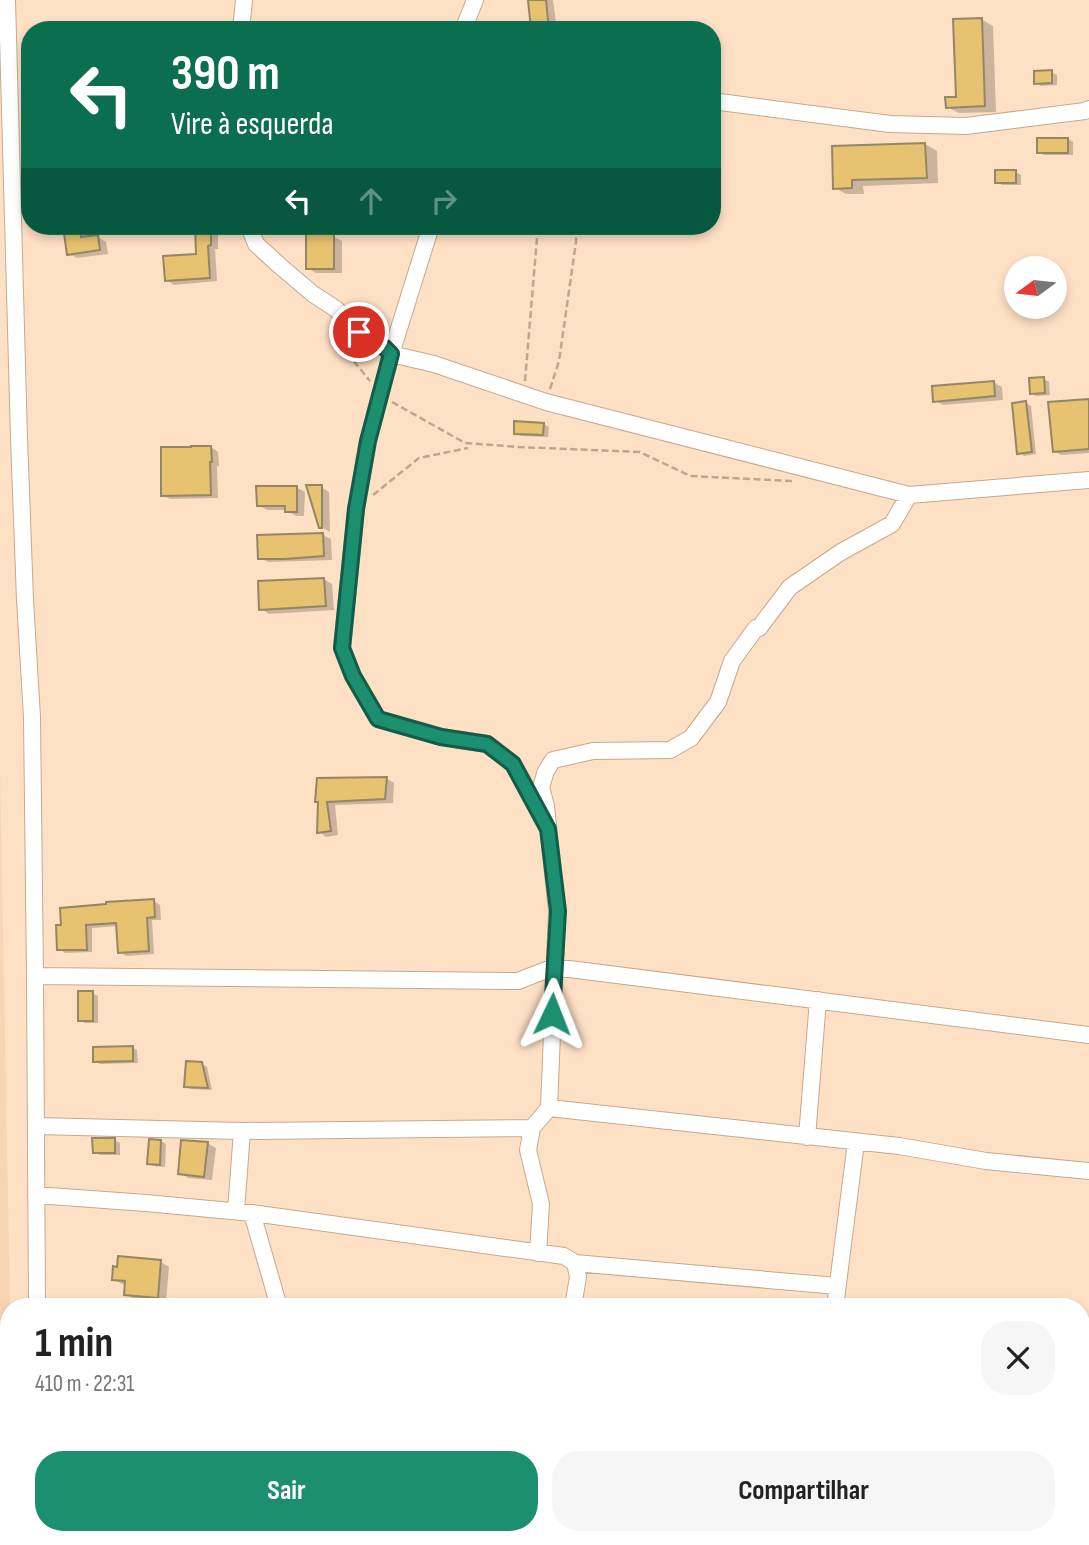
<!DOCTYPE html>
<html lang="pt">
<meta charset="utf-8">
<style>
:root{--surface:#fff;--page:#f6f6f6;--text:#222;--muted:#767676;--accent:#1c8f70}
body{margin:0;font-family:"Sofia Sans Condensed",sans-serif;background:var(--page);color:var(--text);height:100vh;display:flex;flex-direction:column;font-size:26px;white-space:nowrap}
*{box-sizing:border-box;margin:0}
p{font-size:23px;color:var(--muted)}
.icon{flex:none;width:38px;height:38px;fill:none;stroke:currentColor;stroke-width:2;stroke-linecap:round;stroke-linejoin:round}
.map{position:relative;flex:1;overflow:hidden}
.drawer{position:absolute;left:0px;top:1298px;width:1090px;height:247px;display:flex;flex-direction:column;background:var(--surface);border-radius:28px 28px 0 0;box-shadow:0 4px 10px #0003}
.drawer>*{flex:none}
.guide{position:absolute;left:21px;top:21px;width:700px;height:214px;border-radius:28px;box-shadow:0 4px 10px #0003;background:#0b6e4f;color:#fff;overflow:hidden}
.needle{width:46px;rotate:255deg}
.controls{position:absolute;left:1004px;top:256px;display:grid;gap:14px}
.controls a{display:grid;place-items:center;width:63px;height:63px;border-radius:50%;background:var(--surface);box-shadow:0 4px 10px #0003;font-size:35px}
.pin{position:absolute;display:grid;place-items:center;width:60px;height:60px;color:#fff;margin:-30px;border:4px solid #fff;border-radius:50%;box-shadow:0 2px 7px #0007}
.me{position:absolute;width:77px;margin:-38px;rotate:2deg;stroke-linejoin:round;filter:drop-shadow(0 0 5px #0008)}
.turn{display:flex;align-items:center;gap:24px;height:147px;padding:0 35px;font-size:32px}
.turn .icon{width:91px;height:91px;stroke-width:2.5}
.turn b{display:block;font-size:49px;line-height:60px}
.lanes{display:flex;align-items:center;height:66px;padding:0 35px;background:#0003;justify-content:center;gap:35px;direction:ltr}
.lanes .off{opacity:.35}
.round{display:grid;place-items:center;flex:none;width:74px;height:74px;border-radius:28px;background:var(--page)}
.headline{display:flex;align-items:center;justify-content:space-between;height:119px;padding:0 35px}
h1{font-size:42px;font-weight:700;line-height:52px}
.primary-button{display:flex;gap:14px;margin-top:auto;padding:14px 35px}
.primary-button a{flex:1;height:80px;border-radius:28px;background:var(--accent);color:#fff;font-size:28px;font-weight:700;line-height:80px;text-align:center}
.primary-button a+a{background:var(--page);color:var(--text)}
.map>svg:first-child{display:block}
.built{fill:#f7d4b3}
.shadow{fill:#0003}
.building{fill:#e6c271;stroke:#958666;stroke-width:2}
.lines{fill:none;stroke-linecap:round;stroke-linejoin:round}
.minor-casing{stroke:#c5a98f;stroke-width:18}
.path{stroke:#bea690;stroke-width:2.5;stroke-dasharray:7 3.5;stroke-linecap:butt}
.minor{stroke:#fff;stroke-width:16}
.route-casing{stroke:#125d49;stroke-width:18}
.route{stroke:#1c8f70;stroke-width:12}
</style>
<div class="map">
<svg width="1089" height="1545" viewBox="0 0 1089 1545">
<rect width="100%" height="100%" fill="#fee0c5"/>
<path class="built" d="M0,770L10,1307H9V1536L15,1537V1545H0Z"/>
<path class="shadow" d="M529,0H553L557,30H532Z
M981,19L993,26L996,112L959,113L947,107L958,99Z
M1051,72L1057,75V85L1041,86L1036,83Z
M1068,139L1073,142V155H1044L1039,152Z
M925,144L937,151L938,183L863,186L864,194H846L835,188Z
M1016,172L1021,175V185H1002L997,182Z
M65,226H87L89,238L98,237L106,242L108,254L77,258L68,253Z
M197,226L218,227V249H215L217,281L174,285L167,280L197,255Z
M333,236L342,241V273H316L307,268Z
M1044,379L1049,382L1050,395L1036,396L1031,393Z
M993,382L1002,387L1003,400L943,405L935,401Z
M1089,400V453L1061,455L1054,451Z
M1026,403L1031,406L1036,454L1024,456L1019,452Z
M543,424L549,427L548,437L521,436L515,433Z
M211,447L218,452L219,466H217L218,498L170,499L162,495Z
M296,487L305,492L304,516H296L286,510H267L258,505Z
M321,487L329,492L330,532L321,527Z
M323,535L331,539L332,560L268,562L259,557Z
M324,579L332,584L334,610L269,614L261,609Z
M386,778L394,783L393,803L335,805L338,835L326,837L319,832L320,803Z
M154,901L160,905L161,920H152L154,954L126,956L120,952L118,926L92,928V952L65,953L59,949L58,927Z
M92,993L98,996V1023H85L80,1020Z
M132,1047L137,1050L138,1063L100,1064L95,1061Z
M202,1064L207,1067L212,1090L191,1089L186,1086Z
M114,1140L120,1143V1155H100L94,1152Z
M150,1141H161L166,1144L165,1167L154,1166L149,1163Z
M207,1143L216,1148L212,1180L188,1178L180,1173Z
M120,1258L161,1262L169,1267L166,1302L134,1299L126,1294L127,1284H122L114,1279L119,1269Z"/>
<path class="building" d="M528,0H546L549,30H531Z
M982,18L985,106L946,108L945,97H956L953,19Z
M1052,70V83L1034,84V71Z
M1037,138H1068V153H1037Z
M925,143L927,178L852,180V188L833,189L832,146Z
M995,170H1016V183H995Z
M63,226H80L81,237L98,235L100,250L67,255Z
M195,226H211V245L208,246L210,278L165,281L163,256L196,254Z
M306,234H334V269H306Z
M1044,377L1045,393L1030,394L1029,378Z
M994,381L995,396L933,402L932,386Z
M1089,399V449L1053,452L1048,402Z
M1026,401L1032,452L1017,454L1012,403Z
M514,421L544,423L543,435L514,434Z
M191,446H211L212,462H210L211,495L161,496V447H191Z
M306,485H322V528H319Z
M256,486H297V512H285V506H257Z
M323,533L324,556L285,559H258L257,535Z
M324,578L326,606L259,610L258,581Z
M387,777L385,799L327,802L331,831L317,833L318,802H315L317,778Z
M154,899L155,917L147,918L149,951L118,953L116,923L86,925L87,950H57L56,925H61L60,908L106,904V902Z
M78,991H93V1021H78Z
M133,1046V1061L93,1062V1047Z
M186,1061L202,1062L208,1088L184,1087Z
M92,1138H115V1153H93Z
M149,1139L161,1140L160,1165L147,1164Z
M181,1140L208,1142L204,1177L178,1174Z
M118,1256L161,1260L158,1298L124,1295L125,1281L112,1280L113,1266L117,1267Z"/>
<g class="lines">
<defs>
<path id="minor" d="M7,0L19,438L25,600L32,717L35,976L37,1307
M241,30L244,0
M463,30L475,0
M712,101L890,124L966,126L1085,111L1089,109
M249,226L256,244L280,266L313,294L336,309L359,333L385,348L391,354L434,364L546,402L909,495L1089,480
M431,226L391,354L368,441L356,509L342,648L353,676L378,719L441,737L487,744L513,764L544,820
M35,976L518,981L554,967L1089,1035
M549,1108L899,1146L986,1161L1089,1171
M36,1126L242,1131L532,1128
M807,1137L818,1000
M36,1195L146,1203L252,1213L564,1256L575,1263L578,1277L573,1307
M236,1211L242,1131
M252,1213L279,1307
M538,1253L541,1204L528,1150L532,1128L549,1108L557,911L546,806L541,787L546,771L553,760L593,751L670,750L691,738L718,702L732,661L756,628H759L790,587L841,552L892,524L909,495
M575,1263L837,1286
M835,1307L856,1142
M1082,1383L1089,1349
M34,1536V1545
M518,1536L528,1538L551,1545
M800,1545L802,1536
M1038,1545L1041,1536"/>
</defs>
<use href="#minor" class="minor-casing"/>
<path class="path" d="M331,326L343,348L370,381
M525,381L538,226
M550,389L559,361L576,242L577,226
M392,402L465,443L519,447L640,452L690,476L792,481
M373,495L419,458L468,448"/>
<use href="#minor" class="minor"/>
</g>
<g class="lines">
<defs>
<path id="route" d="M359,332L385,348L391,354L368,441L356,509L342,648L353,676L378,719L441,737L487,744L513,764L548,829L558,911L552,1014"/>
</defs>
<use href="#route" class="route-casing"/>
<use href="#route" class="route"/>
</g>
</svg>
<div class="controls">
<a><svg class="needle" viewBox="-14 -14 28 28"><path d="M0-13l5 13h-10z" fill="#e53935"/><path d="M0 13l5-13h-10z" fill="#767676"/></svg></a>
</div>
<div class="pin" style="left:359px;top:332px;background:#d93025"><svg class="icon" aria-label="arrive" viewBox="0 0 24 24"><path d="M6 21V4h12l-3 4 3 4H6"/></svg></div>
<svg class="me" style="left:552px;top:1014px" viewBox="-20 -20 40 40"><path d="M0-17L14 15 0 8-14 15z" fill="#1c8f70" stroke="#fff" stroke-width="4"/></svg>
<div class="guide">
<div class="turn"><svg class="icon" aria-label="left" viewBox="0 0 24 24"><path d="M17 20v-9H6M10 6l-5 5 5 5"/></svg><div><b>390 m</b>Vire à esquerda</div></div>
<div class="lanes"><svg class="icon" aria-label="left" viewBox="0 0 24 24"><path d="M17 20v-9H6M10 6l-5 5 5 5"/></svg><svg class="icon off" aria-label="ahead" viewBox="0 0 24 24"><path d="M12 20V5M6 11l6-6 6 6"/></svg><svg class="icon off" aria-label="right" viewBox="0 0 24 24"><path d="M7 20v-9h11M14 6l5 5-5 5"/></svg></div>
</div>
<section class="drawer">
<div class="headline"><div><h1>1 min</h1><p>410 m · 22:31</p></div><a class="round"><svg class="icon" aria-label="close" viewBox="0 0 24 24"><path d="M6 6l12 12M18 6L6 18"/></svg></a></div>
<div class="primary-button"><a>Sair</a><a>Compartilhar</a></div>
</section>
</div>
